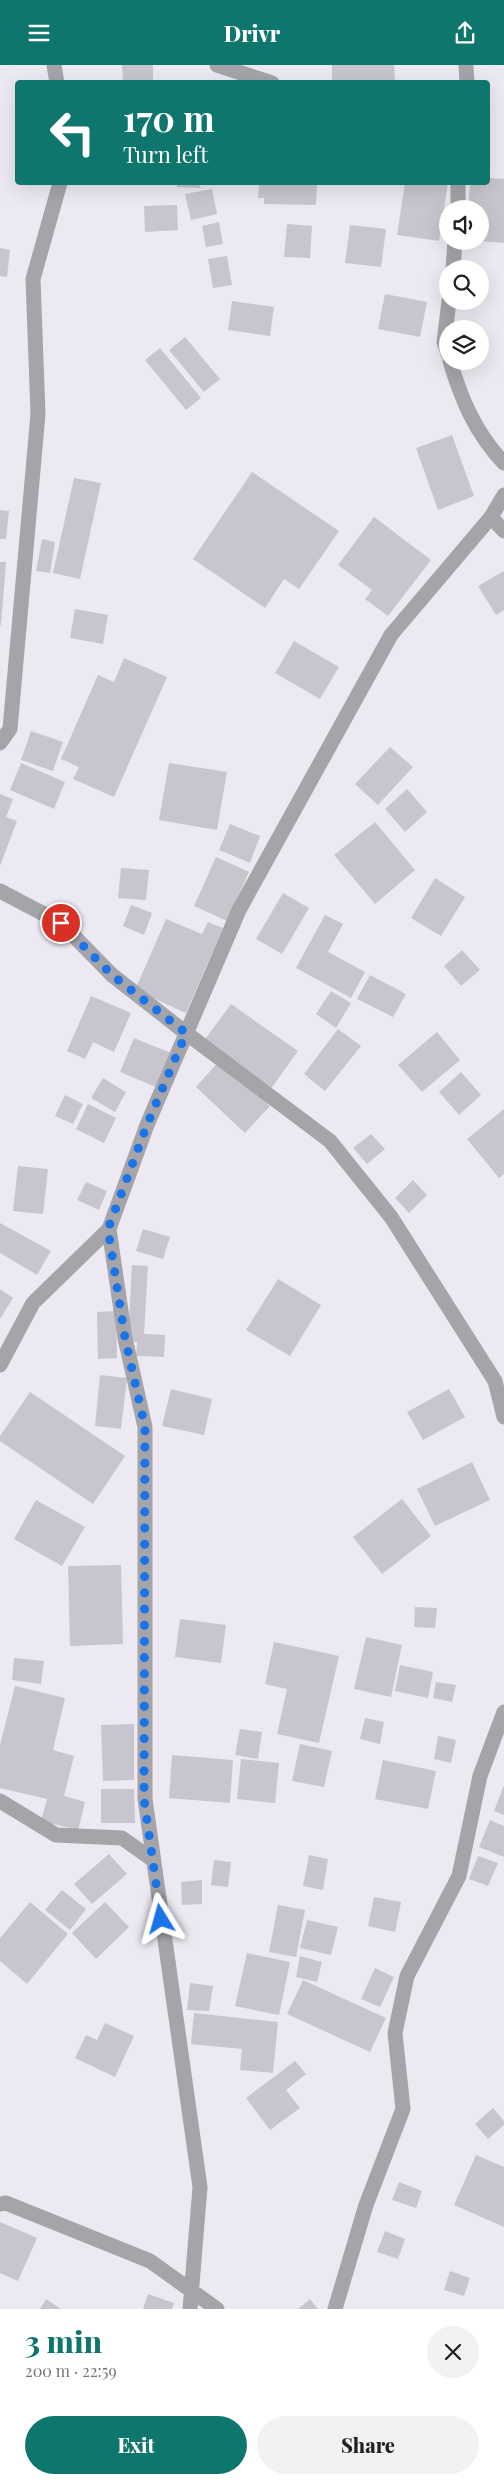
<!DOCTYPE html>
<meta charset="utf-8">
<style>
:root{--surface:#fff;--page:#f2f2f2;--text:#202124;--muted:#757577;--accent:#0f766e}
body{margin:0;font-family:"Playfair Display",serif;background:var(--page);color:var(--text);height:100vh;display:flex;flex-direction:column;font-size:19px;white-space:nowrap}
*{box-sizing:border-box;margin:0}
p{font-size:16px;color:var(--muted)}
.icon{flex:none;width:28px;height:28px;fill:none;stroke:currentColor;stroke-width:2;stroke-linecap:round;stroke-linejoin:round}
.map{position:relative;height:2244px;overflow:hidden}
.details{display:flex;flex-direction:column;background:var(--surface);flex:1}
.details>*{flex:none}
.top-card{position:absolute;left:15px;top:15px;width:475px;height:105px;border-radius:5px;box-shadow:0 5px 20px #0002;background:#0f766e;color:#fff;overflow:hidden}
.controls{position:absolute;left:439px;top:135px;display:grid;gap:10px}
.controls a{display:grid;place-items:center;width:50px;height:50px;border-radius:50%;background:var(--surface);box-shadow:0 5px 20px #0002;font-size:25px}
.pin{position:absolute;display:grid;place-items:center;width:42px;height:42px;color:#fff;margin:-21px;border:2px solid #fff;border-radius:50%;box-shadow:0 1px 5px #0007}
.me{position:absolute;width:55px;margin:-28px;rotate:352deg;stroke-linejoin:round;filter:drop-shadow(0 0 4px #0008)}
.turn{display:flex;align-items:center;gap:18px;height:105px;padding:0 25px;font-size:22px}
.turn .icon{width:65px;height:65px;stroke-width:2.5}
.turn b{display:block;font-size:35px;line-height:42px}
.round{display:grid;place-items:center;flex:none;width:52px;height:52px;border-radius:26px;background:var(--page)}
.head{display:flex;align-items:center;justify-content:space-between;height:85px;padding:0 25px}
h1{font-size:30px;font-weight:800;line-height:38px;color:var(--accent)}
.button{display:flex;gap:10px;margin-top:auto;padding:10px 25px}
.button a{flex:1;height:58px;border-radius:30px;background:var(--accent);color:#fff;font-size:20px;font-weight:800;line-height:58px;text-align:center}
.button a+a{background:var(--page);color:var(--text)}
header{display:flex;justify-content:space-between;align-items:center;height:65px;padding:0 25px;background:var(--accent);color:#fff;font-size:22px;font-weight:800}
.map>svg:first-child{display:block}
.building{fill:#c7c5ce}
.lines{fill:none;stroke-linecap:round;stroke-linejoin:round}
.street{stroke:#a5a4a8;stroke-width:15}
.route{stroke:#1a73e8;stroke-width:9;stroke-dasharray:0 16.2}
</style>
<header><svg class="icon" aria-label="menu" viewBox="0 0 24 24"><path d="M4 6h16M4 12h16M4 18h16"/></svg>Drivr<svg class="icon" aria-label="share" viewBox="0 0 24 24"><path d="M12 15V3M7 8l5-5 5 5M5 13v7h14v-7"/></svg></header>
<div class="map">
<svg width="504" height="2244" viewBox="0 0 504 2244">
<rect width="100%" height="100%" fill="#ece9f2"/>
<path class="building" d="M122,0H153V18H123Z
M332,0H394L395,18H332Z
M488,113L504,114V178L480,176V144H468L470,118H488Z
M177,118H200V123L177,122Z
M259,118H317L316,140L264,139V133H258Z
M405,118H448L439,176L397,170Z
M212,124L217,149L191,155L185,129Z
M177,140L178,165L145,167L144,141Z
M219,157L223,179L206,182L202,161Z
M287,159L312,161L310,193L284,192Z
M350,160L386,164L381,202L345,198Z
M0,183L10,185L7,212L0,211Z
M227,191L232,220L213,223L208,194Z
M385,229L427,237L420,272L378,264Z
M232,236L274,242L270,271L228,265Z
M185,272L220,314L204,327L169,285Z
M160,283L201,333L186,345L145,295Z
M452,370L474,431L438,445L416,383Z
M252,407L339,466L299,524L284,514L265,543L193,494Z
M74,413L101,418L80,514L53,508Z
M0,445L9,446L6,474H0Z
M374,452L431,495L388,551L365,534L372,525L338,500Z
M42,474L55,477L50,508L36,506Z
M0,497H6L1,560H0Z
M504,506V545L496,550L478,521Z
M75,544L108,550L103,579L70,573Z
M294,576L339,602L320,634L275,608Z
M124,593L167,612L114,732L73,714L79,702L61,694L98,610L114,617Z
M31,666L63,677L53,706L21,695Z
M390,682L413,702L378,740L355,719Z
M21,698L65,717L54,744L10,725Z
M169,698L227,707L217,765L159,755Z
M407,724L427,747L405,767L385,744Z
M0,729L13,734L6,752L17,756L0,801Z
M375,757L415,805L375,839L334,790Z
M230,759L260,771L250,798L219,785Z
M216,792L249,807L227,856L194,841Z
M121,803L149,805L146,835L118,833Z
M435,813L465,832L441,871L411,853Z
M283,828L309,843L282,889L256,874Z
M131,840L152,848L144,870L123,861Z
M325,850L343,859L328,887L365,907L351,933L296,903Z
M166,854L202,869L208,857L223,863L186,948L135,925Z
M462,885L480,905L461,921L444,901Z
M370,910L406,929L393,952L357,934Z
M331,926L351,938L336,963L316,949Z
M91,931L131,948L114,987L93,977L85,994L67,986Z
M231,939L298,986L270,1025L203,977Z
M338,964L361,981L325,1026L304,1009Z
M437,967L460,995L422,1027L398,1000Z
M134,973L171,988L156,1022L120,1007Z
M221,994L270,1041L245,1068L196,1022Z
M461,1007L481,1030L459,1050L439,1027Z
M103,1013L126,1027L115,1047L91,1033Z
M65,1030L83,1039L73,1059L55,1051Z
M88,1039L116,1053L104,1078L76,1064Z
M504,1044V1109L499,1113L467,1074Z
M371,1069L385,1084L367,1099L353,1083Z
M18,1101L48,1104L43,1149L13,1146Z
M413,1115L427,1130L409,1148L395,1133Z
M86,1117L107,1126L99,1145L77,1135Z
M0,1158L51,1186L37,1210L0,1188Z
M143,1164L170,1172L163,1194L136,1186Z
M132,1200L148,1201L144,1269L165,1270L164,1292L136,1291L137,1277L128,1276Z
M278,1214L321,1240L290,1291L246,1265Z
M0,1224L13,1233L0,1254Z
M116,1246L117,1293L98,1294L97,1247Z
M100,1310L127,1313L121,1364L95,1361Z
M171,1324L212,1334L204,1370L162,1361Z
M449,1324L465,1352L423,1375L407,1347Z
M30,1327L125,1391L93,1439L0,1376V1371Z
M472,1397L490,1435L435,1461L417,1424Z
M402,1434L431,1471L382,1509L353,1472Z
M36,1435L85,1462L62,1501L14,1474Z
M121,1500L123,1579L70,1581L68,1501Z
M415,1542L437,1543L435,1563L414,1562Z
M180,1554L226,1560L221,1598L175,1592Z
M366,1572L402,1580L391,1632L354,1624Z
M274,1577L339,1591L319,1678L277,1669L287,1624L265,1619Z
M14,1593L44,1596L41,1619L12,1615Z
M400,1600L433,1607L428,1633L395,1626Z
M436,1617L456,1620L452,1637L433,1633Z
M15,1621L65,1633L53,1685L74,1691L64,1731L85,1737L78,1765L41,1756L47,1734L0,1723V1680Z
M365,1653L384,1657L380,1679L360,1674Z
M134,1659V1715L103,1716L101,1660Z
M240,1664L262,1667L258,1694L235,1690Z
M438,1671L456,1675L451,1698L434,1694Z
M300,1679L332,1686L324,1722L292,1716Z
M172,1690L233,1695L230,1738L169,1733Z
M241,1694L279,1698L275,1738L237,1734Z
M383,1695L436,1706L428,1744L375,1734Z
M504,1720V1750L494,1746Z
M101,1724H134L135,1758H101Z
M490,1755L504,1761V1792L479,1782Z
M109,1789L127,1809L92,1839L74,1819Z
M309,1790L328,1794L323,1825L303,1821Z
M478,1791L498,1798L488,1821L469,1814Z
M214,1795L231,1797L228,1822L211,1820Z
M202,1815V1839L182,1840L181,1817Z
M62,1825L86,1844L70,1865L45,1845Z
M374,1832L401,1837L395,1867L368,1861Z
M30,1837L68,1869L27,1919L0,1896V1873Z
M105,1837L129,1862L96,1894L72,1868Z
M278,1840L305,1845L296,1892L269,1887Z
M307,1855L338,1862L331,1890L300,1883Z
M247,1888L290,1897L279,1950L235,1941Z
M300,1891L322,1897L317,1917L296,1912Z
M375,1903L394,1912L380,1942L361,1934Z
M303,1915L386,1953L370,1987L287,1949Z
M190,1918L213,1921L209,1946L187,1945Z
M194,1948L278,1957L273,2008L240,2005L242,1984L191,1979Z
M105,1958L134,1971L115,2012L75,1993L86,1970L97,1975Z
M295,1996L306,2009L286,2025L300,2043L270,2065L246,2033Z
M493,2043L504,2056V2060L488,2074L475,2059Z
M476,2090L504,2102V2162L454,2140Z
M399,2117L422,2126L416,2143L392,2135Z
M0,2157L37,2173L18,2216L0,2208Z
M385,2166L405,2174L398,2194L377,2187Z
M450,2206L470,2213L464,2231L444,2225Z
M148,2229L174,2238L172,2244H143Z
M46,2234L61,2244H40Z
M310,2234L318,2244H298Z"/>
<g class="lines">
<path class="street" d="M54,0L57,18
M217,0L272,18
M466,0L467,18
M458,144V118
M453,204L455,176
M448,289L444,277L449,236
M450,296C461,334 476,369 504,398
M491,452L504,466
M0,678L10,664L38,349L33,214L60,118
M0,826L61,858L112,910L186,968L330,1076L391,1152L495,1316L504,1352
M109,1164L125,1273L145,1362V1734L200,2122L190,2244
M0,1300L33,1238L109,1164L147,1060L239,845L391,570L491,452L504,430
M0,1736L56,1770L122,1773L153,1795
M0,2139L6,2138L150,2196L217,2244
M335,2244L366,2140L403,2044L395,1968L407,1911L459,1811L480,1711L504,1647"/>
</g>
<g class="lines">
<path class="route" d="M61,858L112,910L186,968L147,1060L108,1164L125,1273L145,1362L144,1734L161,1854"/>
</g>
</svg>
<div class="controls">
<a><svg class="icon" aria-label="sound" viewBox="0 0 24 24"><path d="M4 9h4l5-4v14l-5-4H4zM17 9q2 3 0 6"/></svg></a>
<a><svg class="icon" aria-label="search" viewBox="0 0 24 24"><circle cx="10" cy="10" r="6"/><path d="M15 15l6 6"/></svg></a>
<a><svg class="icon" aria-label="layers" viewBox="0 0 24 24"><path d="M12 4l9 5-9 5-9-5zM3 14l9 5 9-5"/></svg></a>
</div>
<div class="pin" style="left:61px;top:858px;background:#d93025"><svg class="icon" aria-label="arrive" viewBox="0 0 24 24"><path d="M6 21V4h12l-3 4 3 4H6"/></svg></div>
<svg class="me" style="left:161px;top:1854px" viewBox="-20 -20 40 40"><path d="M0-17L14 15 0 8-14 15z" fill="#1a73e8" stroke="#fff" stroke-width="4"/></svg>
<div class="top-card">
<div class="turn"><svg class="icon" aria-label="left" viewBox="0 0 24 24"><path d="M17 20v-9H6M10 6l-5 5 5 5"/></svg><div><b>170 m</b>Turn left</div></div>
</div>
</div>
<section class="details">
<div class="head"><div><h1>3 min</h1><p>200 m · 22:59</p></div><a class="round"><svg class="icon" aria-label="close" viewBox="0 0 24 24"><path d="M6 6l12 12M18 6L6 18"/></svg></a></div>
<div class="button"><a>Exit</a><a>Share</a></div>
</section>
